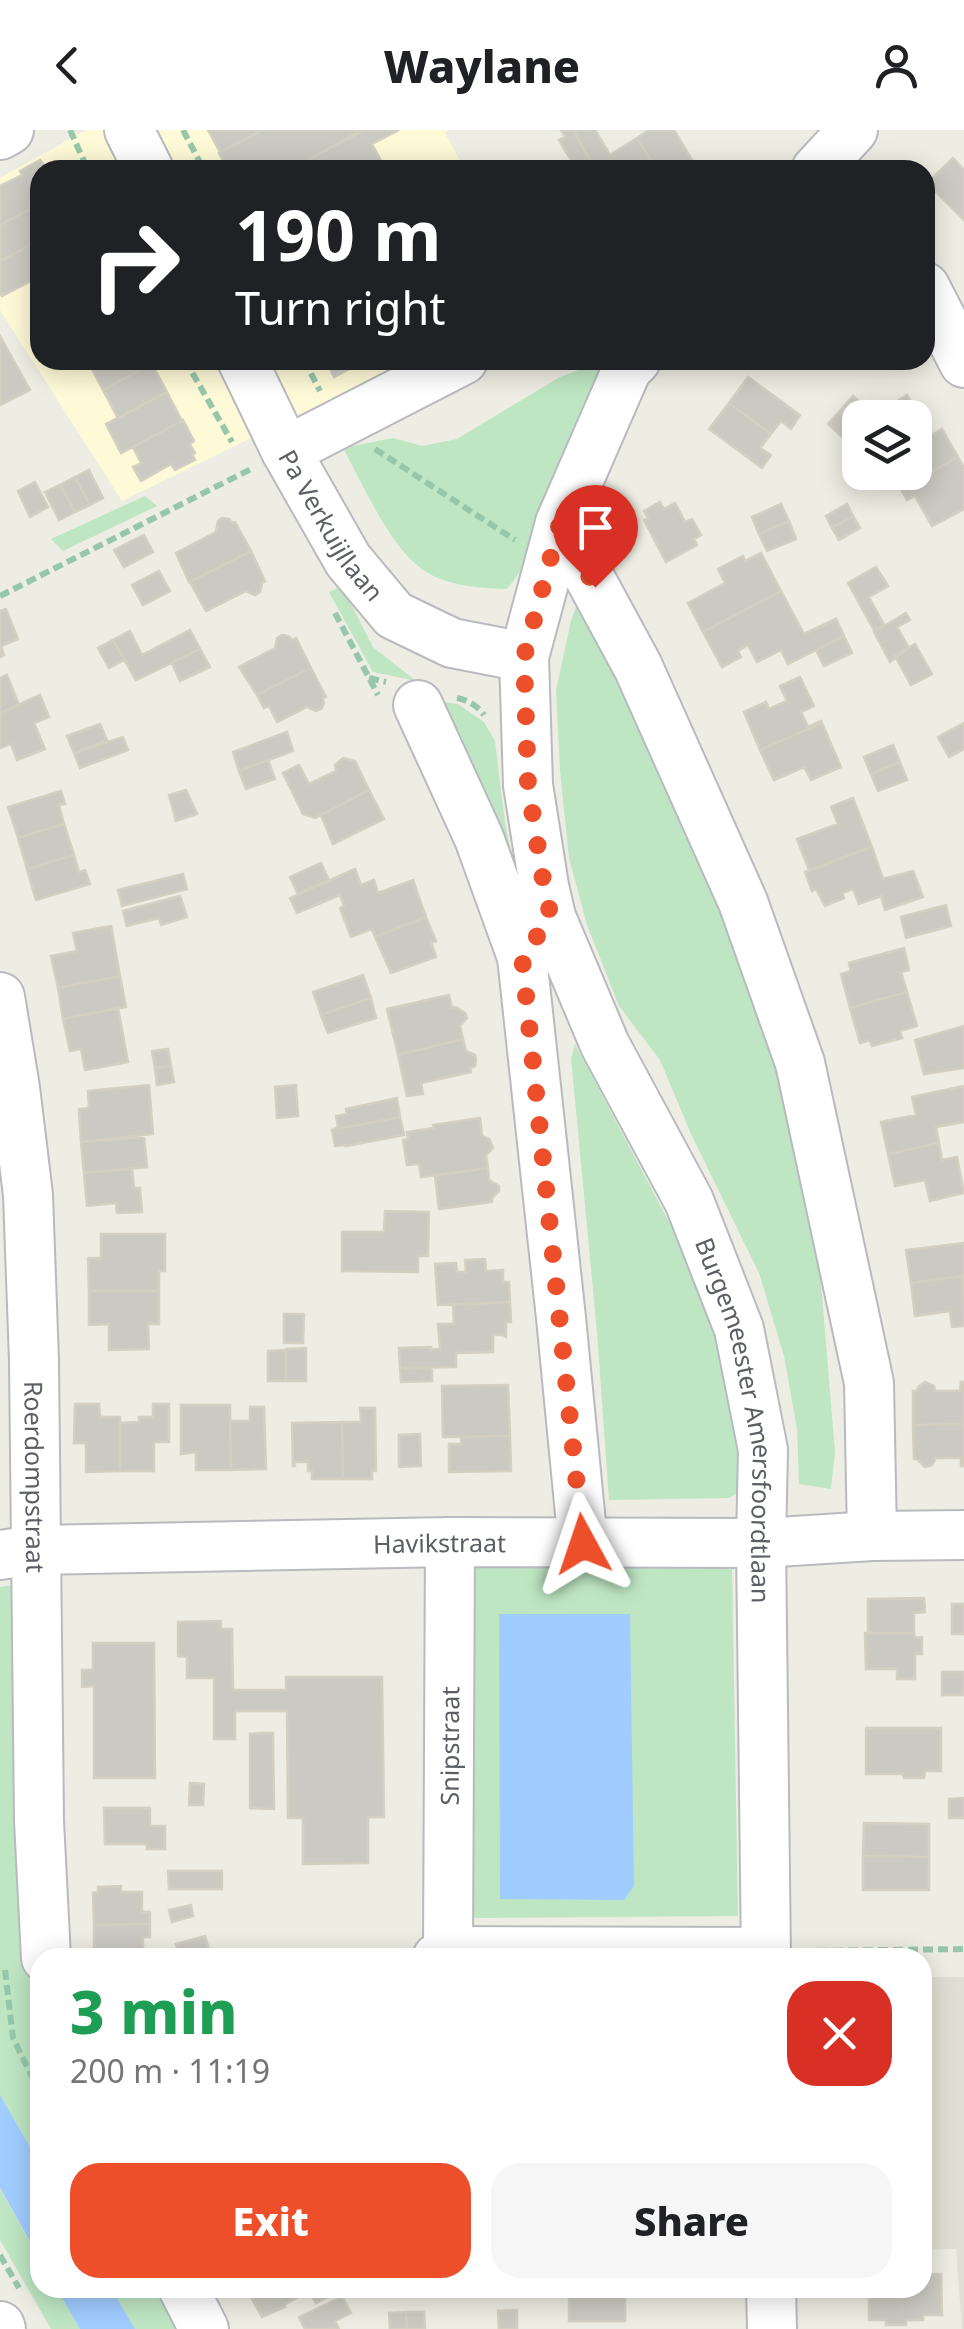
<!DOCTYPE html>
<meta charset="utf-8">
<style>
:root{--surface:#fff;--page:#f6f6f6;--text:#202124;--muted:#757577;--accent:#ec4f2a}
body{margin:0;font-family:"Noto Sans",sans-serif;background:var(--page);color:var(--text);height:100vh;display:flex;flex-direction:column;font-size:38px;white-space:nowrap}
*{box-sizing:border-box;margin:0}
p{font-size:32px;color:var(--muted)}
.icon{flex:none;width:55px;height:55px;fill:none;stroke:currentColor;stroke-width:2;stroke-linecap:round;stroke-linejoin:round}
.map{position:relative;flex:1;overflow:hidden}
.panel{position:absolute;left:30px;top:1818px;width:902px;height:350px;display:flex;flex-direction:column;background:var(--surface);border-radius:30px;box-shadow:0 5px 25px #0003}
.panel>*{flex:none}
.top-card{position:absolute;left:30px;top:30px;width:905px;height:210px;border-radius:30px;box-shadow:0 5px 25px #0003;background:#202124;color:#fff;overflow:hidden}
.tools{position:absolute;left:842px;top:270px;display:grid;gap:20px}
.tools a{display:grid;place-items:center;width:90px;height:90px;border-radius:20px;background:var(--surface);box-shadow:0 5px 25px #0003;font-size:50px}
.pin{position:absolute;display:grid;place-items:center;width:85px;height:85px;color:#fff;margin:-102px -42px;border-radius:50% 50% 50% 0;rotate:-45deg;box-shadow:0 0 10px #0007}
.pin .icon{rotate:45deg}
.me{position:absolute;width:110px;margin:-55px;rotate:355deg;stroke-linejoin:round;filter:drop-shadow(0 0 8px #0008)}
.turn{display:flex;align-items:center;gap:35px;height:210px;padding:0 40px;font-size:45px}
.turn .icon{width:130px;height:130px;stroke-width:2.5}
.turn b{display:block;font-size:70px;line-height:85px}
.round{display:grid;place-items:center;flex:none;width:105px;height:105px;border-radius:30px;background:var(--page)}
.summary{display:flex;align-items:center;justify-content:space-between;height:170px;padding:0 40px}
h1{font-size:60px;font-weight:800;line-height:75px;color:#1e9e55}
.button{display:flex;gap:20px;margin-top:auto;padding:20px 40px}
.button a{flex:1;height:115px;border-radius:30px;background:var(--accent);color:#fff;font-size:40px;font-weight:800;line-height:115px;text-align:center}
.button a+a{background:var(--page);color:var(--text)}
header{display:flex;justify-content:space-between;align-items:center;height:130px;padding:0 40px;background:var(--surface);font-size:45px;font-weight:800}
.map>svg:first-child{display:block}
.commercial{fill:#fefad7}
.education{fill:#e0dfd3}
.green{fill:#bee6c3}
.water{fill:#a1ccff}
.building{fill:#cbcac2;stroke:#d3cfc1;stroke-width:2.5}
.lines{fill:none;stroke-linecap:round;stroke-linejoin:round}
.minor-casing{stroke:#b8babf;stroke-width:52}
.path{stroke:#97c7ab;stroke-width:6;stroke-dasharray:10 5;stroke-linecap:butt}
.minor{stroke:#fff;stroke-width:48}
.route{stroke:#ec4f2a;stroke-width:18;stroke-dasharray:0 32.4}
.labels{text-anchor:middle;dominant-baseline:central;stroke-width:10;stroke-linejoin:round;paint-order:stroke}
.street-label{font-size:25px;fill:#5b5e64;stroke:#fff}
</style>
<header><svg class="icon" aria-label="back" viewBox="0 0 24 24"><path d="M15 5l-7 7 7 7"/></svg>Waylane<svg class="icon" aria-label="person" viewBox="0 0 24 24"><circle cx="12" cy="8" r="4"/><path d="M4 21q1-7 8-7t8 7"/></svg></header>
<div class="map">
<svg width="964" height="2199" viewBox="0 0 964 2199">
<rect width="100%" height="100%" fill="#eeede3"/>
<path class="commercial" d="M86,0H449L445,3L465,40H40V230H411L122,371L0,180V48Z"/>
<path class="education" d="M923,1847H964V2199H962L956,2119L923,2120Z"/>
<path class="green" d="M598,233L606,247L530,429L507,459C478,458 442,456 418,436C388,412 362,353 343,318L393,308L422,316L457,309L560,247Z
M145,366L157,376L63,421L51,409Z
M342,456L373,517L416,551L373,542L329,462Z
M582,460L688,669L784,954L820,1141L835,1322L831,1359L799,1354L797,1299L784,1226L759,1143L691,1004L660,930L619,876L587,795L569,728L560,641L556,560L571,491Z
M431,570L458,574L484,592L495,611L505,693L524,789Z
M575,914L687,1126L721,1213L739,1307L741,1361L729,1368L609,1370L597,1202L571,928Z
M459,1421L732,1434L738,1786L463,1788Z
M5,1456H19L26,1794L32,1875L40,1908V2034L0,1965V1457Z
M0,2059L40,2129V2158H56L80,2199H51L0,2110Z
M111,2158H161L184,2199H135Z"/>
<path class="water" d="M499,1484H630L634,1756L624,1770L500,1769Z
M0,1965L40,2034V2129L0,2058Z
M56,2158H111L135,2199H80Z"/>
<path class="building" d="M208,0H263L220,22Z
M263,0H362L363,1L289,40H228L219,23Z
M362,0H399L372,14L386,40H289Z
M561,0H573L595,39L577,40L559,10L565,7Z
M577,0H595L610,25L637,8L657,40H616L610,30L595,39L574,2Z
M649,0H674L698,40H657L637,8Z
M953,28L964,40V90L927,53Z
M40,30L48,40H40V74L0,95V56L22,45L20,41Z
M40,74V110L0,131V95Z
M40,110V146L2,166L0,162V131Z
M0,206L30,260L0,275Z
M150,230L152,234L103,260L88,231Z
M326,230H366L334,247Z
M152,234L167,262L118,288L103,260Z
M748,247L800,285L791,299L781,291L771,304L729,273Z
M167,262L182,291L121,323L106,294Z
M907,265L917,282L908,288H885L881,281Z
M853,266L877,287L860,288V297L840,281Z
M729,273L771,304L760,318L771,325L762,338L709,299Z
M840,281L860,297V305L851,315L828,294Z
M183,290L194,311L190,314L195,323L192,324L195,330L175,340L171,334L141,351L133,337L141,333L133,317Z
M942,299L958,327L901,359L907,355L901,344L915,342V315Z
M958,327L964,338V379L932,396L915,366L907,370L901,359Z
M89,340L103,368L90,375L75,347Z
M75,347L90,375L75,382L60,355Z
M35,352L48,377L30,387L18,361Z
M60,355L75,382L59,390L45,362Z
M660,372L664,379L675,373L685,392L692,389L701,405L694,409L697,415L666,432L644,390L648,388L644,381Z
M781,374L789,391L759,404L752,387Z
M847,374L853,386L832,398L826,386Z
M853,386L860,398L839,410L832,398Z
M222,388L229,389L232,393L235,392L251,421L189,452L176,423L216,402L218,391Z
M789,391L796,409L767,421L759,404Z
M144,405L153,422L124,437L114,420Z
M251,421L265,451L262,453L260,462L255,465L246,461L206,481L190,452Z
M761,423L781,461L703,502L688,473L725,453L718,439L743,426L745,431Z
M876,437L888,456L869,467L884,495L874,500L848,453Z
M159,441L170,461L143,475L132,455Z
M781,461L804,504L836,489L844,506L788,534L781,520L757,532L748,515L738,521L741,527L722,537L703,502Z
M6,479L18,509L1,516L4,525L0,527V481Z
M906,483L910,490L897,497L909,518L890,532L874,502Z
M190,500L200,519L136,550L113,510L130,501L142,525Z
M282,505L288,506L292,510L296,508L311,538L257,565L239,537L275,518L277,508Z
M844,506L852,523L824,536L816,520Z
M113,510L124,530L109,538L98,518Z
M915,514L932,544L911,555L895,526Z
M200,519L210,537L180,551L172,533Z
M311,538L326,567L323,568L324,574L321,579L316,581L307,577L277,592L269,576L264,578L257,565Z
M7,545L19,575L0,583V548Z
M800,547L814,576L801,582L808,597L821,591L822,593L760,620L744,582L766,572L769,579L787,571L780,556Z
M40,565L49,587L34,593L45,619L17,630L11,614L0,618V583Z
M822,593L841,637L811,650L804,637L774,650L760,620Z
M964,593V619L949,627L938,607Z
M100,594L107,610L74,623L67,606Z
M287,602L293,621L239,641L233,622Z
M123,607L128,620L80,638L74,623Z
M893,615L900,632L871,644L864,627Z
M343,628L355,631L369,660L315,688L303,684L283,643L299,635L309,654L336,641L335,635Z
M268,630L275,649L246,659L239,641Z
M900,632L907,650L878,661L871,644Z
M186,660L197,684L176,691L169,665Z
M369,660L384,689L333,714L321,685Z
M61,661L65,674L59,675L64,694L18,708L8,677Z
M853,668L872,717L809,740L797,709L838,694L831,677Z
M64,694L74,725L27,739L18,708Z
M872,717L883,749L913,741L923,767L885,780L881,766L859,774L853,759L842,763L844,768L825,776L816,759L812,761L805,742Z
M74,725L79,742L85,740L90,754L36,770L27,739Z
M321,733L329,750L298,764L290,747Z
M355,739L361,755L374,750L378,763L413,750L426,787L375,807L372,799L351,807L340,778L344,776L340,765L297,783L290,768Z
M183,744L187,759L122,776L118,760Z
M180,766L187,787L161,795L159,788L127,796L123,781Z
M946,775L951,796L906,808L901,787Z
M426,787L436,811L431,812L436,827L391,843L375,807Z
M111,796L120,846L58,858L51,826L77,821L73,803Z
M904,818L909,840L901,842L907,862L850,878L841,844L851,841L849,833Z
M363,845L371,868L321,885L313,862Z
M120,846L126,877L63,889L58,858Z
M907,862L917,896L900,901L902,908L872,916L870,910L860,913L850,878Z
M449,865L452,878L456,877L465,883L467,888L460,896L463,909L398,925L387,879Z
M371,868L376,888L328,903L321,885Z
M118,878L128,932L85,940L81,919L70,921L63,889Z
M964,896V938L924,944L915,910Z
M463,909L466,921L475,925L476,930L475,936L470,938L471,942L421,953L423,964L407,966L398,925Z
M168,919L171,936L155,938L152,921Z
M171,936L174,952L157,955L155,938Z
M149,955L153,1004L81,1012L79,979L89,978L88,961Z
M296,955L298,986L277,988L275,957Z
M964,956V992L936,997L939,1013L888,1024L881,992L916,985L912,967Z
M397,968L400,987L332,1000L338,997L336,986L347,984L346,979Z
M400,987L404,1005L346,1016V1015L335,1016L332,1000Z
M480,988L482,1006L489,1009L493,1018L486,1025L488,1038L421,1047L419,1034L407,1035L403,1010L408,1009L407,1002L434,998L433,995Z
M144,1007L147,1037L84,1043L81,1012Z
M939,1013L942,1030L957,1027L964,1063L930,1071L925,1050L895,1056L888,1024Z
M488,1038L489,1050L499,1056V1061L492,1068V1072L439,1079L435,1046Z
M132,1039L134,1058H140L142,1082L117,1083L116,1073L87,1076L84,1043Z
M385,1081L429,1082L428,1126H418V1142L342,1141V1102H384Z
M101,1104H165V1141H159V1161H89L88,1128H101Z
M964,1113V1146L911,1153L906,1120Z
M485,1129L486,1141L503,1140V1152H509L510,1172L438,1175L435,1134L456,1133L457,1142H466L465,1130Z
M963,1146L964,1196L952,1197L950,1181L915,1186L911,1153Z
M89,1161H159V1194H148L149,1219L109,1220V1194L89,1195Z
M510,1172L511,1192H506V1207L503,1205H493V1222L456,1223V1237L400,1238L399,1218L431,1217V1220L440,1219L438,1194H454L453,1175Z
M284,1184H304L303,1213H284Z
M306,1218V1251H286V1219Z
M286,1220V1251H268V1221Z
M400,1238H432V1251L401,1252Z
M925,1252L934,1256L935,1261H960L961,1252H964V1294L913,1295V1261H917L918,1257Z
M508,1255L510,1306L443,1307L442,1256Z
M75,1274H99L100,1287H120V1341L86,1342V1313H74Z
M153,1274H169V1312H154V1341H120V1293L139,1292V1287H153Z
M181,1275H230L231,1340H196V1322L181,1324Z
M250,1277H264L266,1339L231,1340L230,1291H250Z
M360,1278H375L376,1341L372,1340V1349H343L342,1292H361Z
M342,1292L343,1349H312V1341H308V1332H294L295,1336H293L292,1293Z
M964,1294V1336H961V1328H936L932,1335L925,1337L917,1329H914L913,1295Z
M420,1304L421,1336L399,1337V1305Z
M510,1306L511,1341L449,1342V1314H461V1307Z
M924,1468L925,1482L914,1483V1503H868V1469Z
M952,1474H964V1504H952Z
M221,1491V1499H232L233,1560H286V1547H382L384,1687H368V1733L303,1734V1688H288L287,1581H235V1609H214V1548H187V1527L178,1526V1492Z
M865,1503H914L915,1508L922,1507V1524H915V1549H897V1539H866Z
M93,1513H154L155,1648H94V1556L82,1557V1540H93Z
M942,1542H964V1565H942Z
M866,1598H941V1641H925L924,1648H904L903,1644H866Z
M260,1603H273L274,1679L250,1678V1604Z
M190,1653L204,1654L203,1675H189Z
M964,1668V1688H949V1669Z
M104,1678H150V1696H165V1719H147V1714H105Z
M864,1693L929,1694V1727L863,1726Z
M863,1726L929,1727V1760H863Z
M168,1741H222V1759H169Z
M121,1756V1762H142V1782H150V1794L94,1795L93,1763L98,1762V1757Z
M191,1775L193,1786L172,1792L169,1780Z
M150,1794V1807H143V1826L94,1827V1795Z
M205,1806L210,1823L192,1828H180L176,1814Z
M922,2144H941L942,2185H923V2190H906V2195H886V2190H869V2165H864L863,2158H922Z
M246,2158H344L316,2173L309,2161L284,2175L285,2177L262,2187Z
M569,2158H625V2191H569Z
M342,2167L351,2183L335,2191L339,2199H305L299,2187Z
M517,2180V2199H499L498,2181Z
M406,2182H424L425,2199H407Z
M406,2182L407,2199H390L389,2183Z"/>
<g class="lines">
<defs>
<g id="minor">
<path d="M129,0L149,40"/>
<path d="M0,5L9,0"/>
<path d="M816,40L853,0"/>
<path d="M925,157L964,233"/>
<path id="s1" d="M242,230L286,321L348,430L394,485L452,513L524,527"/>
<path id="s2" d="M636,230L627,239L560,393L524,527L528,655L544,756L551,787L605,915L689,1071L739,1199L763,1320L761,1413L766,1828"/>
<path d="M286,321L463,230"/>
<path d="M560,393L638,537L743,772L800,933L869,1253L872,1406"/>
<path d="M418,575L479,708L522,827"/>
<path d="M551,787L522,827L561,1188L583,1414"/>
<path id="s3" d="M0,867L15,958L28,1065L34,1231L39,1691L46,1828"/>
<path id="s4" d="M0,1425L36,1420L450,1412L761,1413L872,1406L964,1405"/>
<path id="s5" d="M448,1821L450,1412"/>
<path d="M437,1828L448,1821L766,1822"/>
<path d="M183,2158L204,2199"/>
<path d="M771,2158L772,2199"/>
<path d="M0,2196L1,2199"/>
</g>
</defs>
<use href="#minor" class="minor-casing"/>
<path class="path" d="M70,0L88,40
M183,0L204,40
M185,230L232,312
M304,230L320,261
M375,319L515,410
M0,466L253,338
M335,483L378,565
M369,548L386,552
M457,568C468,570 478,576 484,585
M803,1821L964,1819
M5,1840L13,1908L40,1963
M0,2125L19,2158"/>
<use href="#minor" class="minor"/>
</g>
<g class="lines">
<path class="route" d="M583,1414L522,827L551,787L544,756L528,655L524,527L560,393L595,457"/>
</g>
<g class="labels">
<g class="street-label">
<text stroke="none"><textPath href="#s1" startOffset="188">Pa Verkuijllaan</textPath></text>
<text stroke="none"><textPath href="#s2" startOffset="1125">Burgemeester Amersfoordtlaan</textPath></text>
<text stroke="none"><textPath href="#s3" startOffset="482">Roerdompstraat</textPath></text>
<text stroke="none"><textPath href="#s4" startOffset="440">Havikstraat</textPath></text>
<text stroke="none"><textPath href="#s5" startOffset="205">Snipstraat</textPath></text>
</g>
</g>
</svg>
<div class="tools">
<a><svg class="icon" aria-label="layers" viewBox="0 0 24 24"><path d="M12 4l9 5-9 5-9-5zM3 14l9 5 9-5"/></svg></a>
</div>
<div class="pin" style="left:595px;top:457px;background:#d93025"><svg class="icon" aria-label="arrive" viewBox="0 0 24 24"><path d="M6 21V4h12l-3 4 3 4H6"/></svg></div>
<svg class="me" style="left:583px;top:1414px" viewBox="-20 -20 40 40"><path d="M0-17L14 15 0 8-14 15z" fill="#ec4f2a" stroke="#fff" stroke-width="4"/></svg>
<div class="top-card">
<div class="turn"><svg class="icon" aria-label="right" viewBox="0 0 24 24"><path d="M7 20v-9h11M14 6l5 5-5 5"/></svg><div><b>190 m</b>Turn right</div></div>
</div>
<section class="panel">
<div class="summary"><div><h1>3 min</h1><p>200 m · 11:19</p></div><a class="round" style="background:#d93025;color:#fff"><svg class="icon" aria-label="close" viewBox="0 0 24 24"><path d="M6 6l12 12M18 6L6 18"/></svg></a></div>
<div class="button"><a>Exit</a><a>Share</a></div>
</section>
</div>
